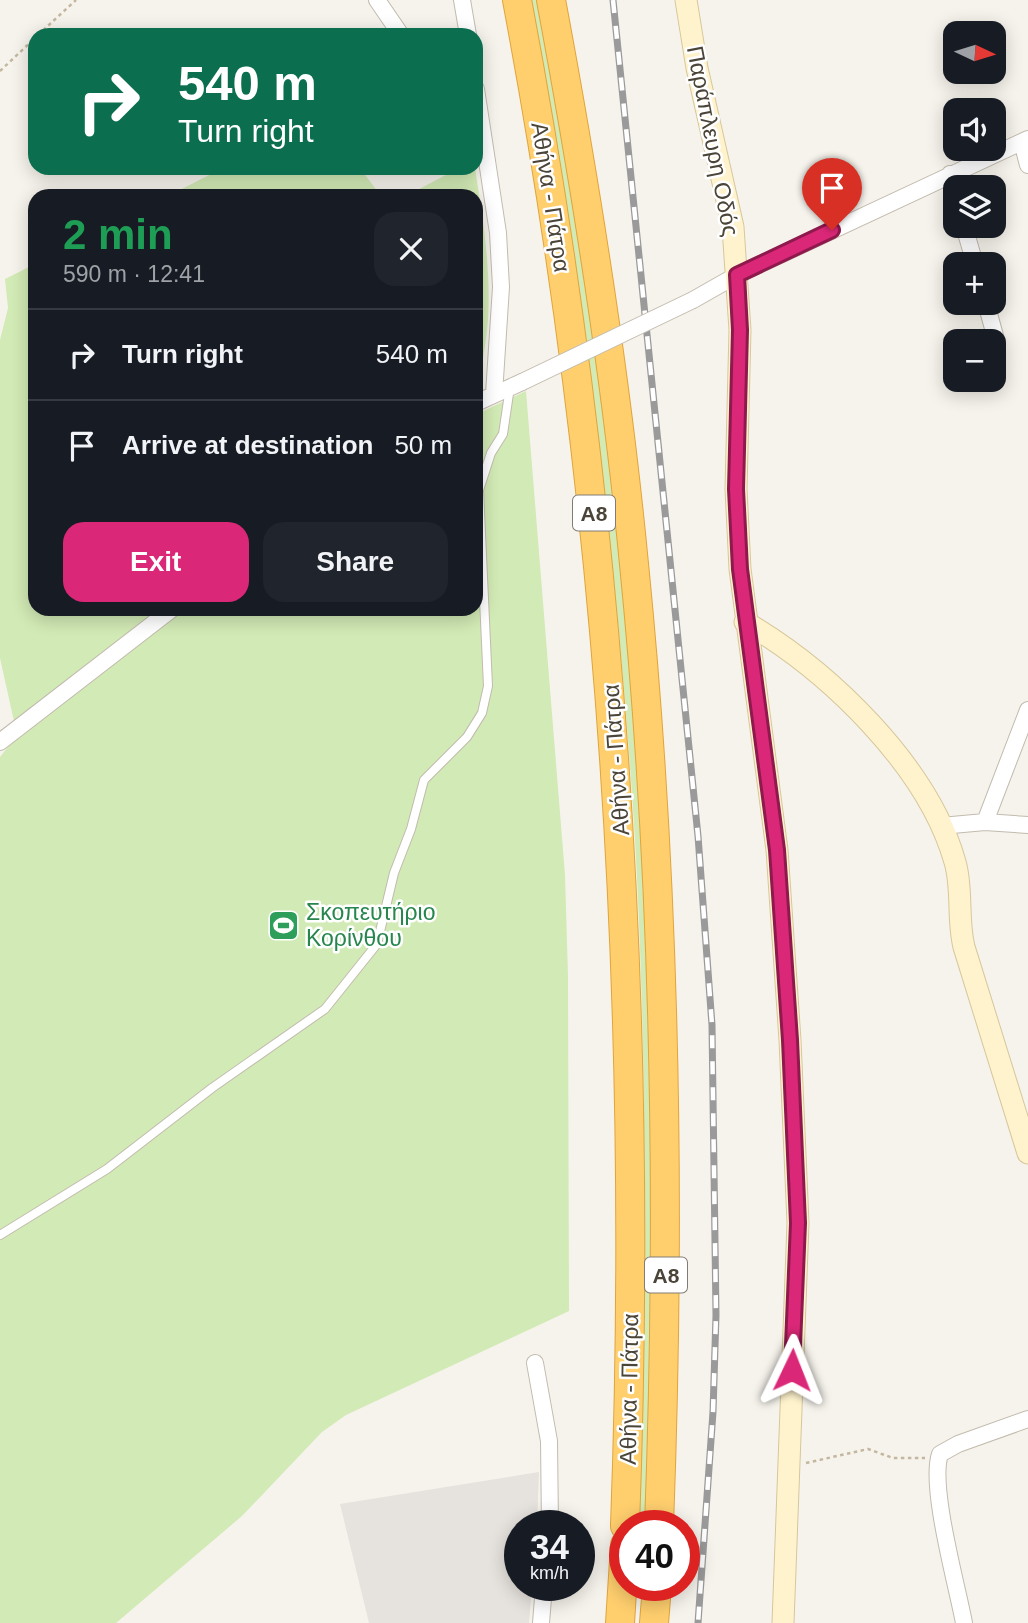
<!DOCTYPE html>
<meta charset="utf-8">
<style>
:root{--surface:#171b24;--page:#20242c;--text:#f1f3f6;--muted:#9ea1a6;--line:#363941;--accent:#db2777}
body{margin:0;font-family:Helvetica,sans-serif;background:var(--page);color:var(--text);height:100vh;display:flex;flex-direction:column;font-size:26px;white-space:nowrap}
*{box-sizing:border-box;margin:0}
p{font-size:23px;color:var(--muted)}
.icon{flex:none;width:38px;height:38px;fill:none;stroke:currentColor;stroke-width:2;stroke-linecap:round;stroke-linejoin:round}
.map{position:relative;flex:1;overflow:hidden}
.details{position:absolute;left:28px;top:189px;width:455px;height:427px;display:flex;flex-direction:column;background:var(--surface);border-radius:21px;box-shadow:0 4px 18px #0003}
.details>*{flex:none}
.guide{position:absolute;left:28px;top:28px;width:455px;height:147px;border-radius:21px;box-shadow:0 4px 18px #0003;background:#0b6e4f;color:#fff;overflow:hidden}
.needle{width:46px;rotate:94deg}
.controls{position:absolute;left:943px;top:21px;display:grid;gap:14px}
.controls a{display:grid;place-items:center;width:63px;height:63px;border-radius:14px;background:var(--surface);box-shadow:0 4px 18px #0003;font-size:35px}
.speed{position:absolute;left:504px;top:1510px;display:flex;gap:14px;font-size:35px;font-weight:700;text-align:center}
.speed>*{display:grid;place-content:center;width:91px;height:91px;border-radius:50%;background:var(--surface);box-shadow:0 4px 18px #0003;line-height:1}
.speed small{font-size:18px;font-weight:400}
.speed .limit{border:10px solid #d22;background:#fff;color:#111}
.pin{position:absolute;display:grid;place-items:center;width:60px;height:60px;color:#fff;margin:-72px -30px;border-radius:50% 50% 50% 0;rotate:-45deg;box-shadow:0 0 7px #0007}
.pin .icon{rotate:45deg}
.me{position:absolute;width:77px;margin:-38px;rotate:2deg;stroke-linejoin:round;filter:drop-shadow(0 0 5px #0008)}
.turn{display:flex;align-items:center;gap:24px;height:147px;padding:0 35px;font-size:32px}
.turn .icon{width:91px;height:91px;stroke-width:2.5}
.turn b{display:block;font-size:49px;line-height:60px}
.round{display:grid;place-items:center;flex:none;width:74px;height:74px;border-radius:21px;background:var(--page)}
.summary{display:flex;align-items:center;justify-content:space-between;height:119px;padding:0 35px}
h1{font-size:42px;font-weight:700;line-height:52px;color:#1e9e55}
.action{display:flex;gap:14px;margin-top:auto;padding:14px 35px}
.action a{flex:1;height:80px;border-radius:21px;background:var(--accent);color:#fff;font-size:28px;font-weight:700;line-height:80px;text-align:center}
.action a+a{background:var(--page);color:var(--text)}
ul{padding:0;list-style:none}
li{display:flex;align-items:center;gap:21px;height:91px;padding:0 35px;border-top:2px solid var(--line)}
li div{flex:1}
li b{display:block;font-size:26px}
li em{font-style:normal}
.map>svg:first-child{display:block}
.industrial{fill:#e6e2dd}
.green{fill:#d2eab5}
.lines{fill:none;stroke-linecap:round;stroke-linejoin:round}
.lane-casing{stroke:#c2bbae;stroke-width:10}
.street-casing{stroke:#c2bbae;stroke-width:18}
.secondary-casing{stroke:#d6c79b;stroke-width:23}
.highway-casing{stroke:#e0a43c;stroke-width:30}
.path{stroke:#c4b79f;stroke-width:2.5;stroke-dasharray:3.5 3.5;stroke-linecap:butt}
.lane{stroke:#fff;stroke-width:8}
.street{stroke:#fff;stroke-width:16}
.secondary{stroke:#fff3cd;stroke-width:21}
.highway{stroke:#ffcf6e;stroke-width:28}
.rail-casing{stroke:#9a9a9a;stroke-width:7}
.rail{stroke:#fff;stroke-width:4.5;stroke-dasharray:13;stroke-linecap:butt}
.street-bridge-casing{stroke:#c2bbae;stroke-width:18;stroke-linecap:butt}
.street-bridge{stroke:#fff;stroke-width:16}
.route-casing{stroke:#8e194d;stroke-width:18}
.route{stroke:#db2777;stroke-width:12}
.labels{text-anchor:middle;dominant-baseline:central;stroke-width:5;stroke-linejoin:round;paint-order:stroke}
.shield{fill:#fff;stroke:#817c74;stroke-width:2}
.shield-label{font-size:21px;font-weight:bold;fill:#4b4439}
.street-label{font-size:23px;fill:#4b4439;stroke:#fff}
.leisure-label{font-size:23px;fill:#27864d;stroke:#fff;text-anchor:start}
</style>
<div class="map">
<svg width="1028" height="1623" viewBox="0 0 1028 1623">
<rect width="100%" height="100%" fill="#f6f3ec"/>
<path class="industrial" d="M539,1472L537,1526H520V1586H532L529,1623H369L340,1504Z"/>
<path class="green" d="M530,0H537C590,278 626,558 642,840C655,1069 653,1298 646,1526H638C646,1297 648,1069 635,840C618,558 581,278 530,0Z
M223,168H360L381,196H168Z
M459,168H475C483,219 491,268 488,320C486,352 476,379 481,412L526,391L565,875L568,976L569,1311L346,1415L322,1432L242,1516L116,1623H0V757L17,735L0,658V340L8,308L5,279L35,264V609H476V196H406Z"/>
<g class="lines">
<defs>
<path id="lane" d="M0,1235L107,1169L212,1088L325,1009L377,944L394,873L411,829L424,780L467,737L482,713L488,686L479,490L491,453L503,434L510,387"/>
<path id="street" d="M377,0L401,35
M462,0L468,35
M476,89L498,233L501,287L494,394
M1022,142L1028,165
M950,174L956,195
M964,226L975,264
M693,300L737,275L1028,139
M986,303L997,343
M476,403L522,382
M0,742L172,609
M985,822L1028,825
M941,826L985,822L1028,710
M535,1363L549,1441L550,1526
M541,1623L544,1586
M964,1623C957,1585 929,1486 940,1454L958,1444L1028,1419"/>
<path id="secondary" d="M686,0L697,68L733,227L740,330L736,489L740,569L777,850L790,1040L798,1223L783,1623
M745,622C829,671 928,766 955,862C963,889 957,919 964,947L1028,1153"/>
<path id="highway" d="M517,0C613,508 644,1010 625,1526
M551,0C586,187 616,375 634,564C666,884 671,1205 659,1526
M620,1623L625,1545
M654,1623L657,1586"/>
</defs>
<use href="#lane" class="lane-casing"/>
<use href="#street" class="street-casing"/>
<use href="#secondary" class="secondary-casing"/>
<use href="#highway" class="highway-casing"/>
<path class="path" d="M38,35L76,0
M0,71L35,38
M806,1463L868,1449L893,1458H925"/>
<use href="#lane" class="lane"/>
<use href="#street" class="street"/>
<use href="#secondary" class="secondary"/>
<use href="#highway" class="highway"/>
<defs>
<path id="rail" d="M613,0L698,836L712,1025L716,1315L713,1412L698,1623"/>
</defs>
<use href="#rail" class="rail-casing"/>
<use href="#rail" class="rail"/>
<defs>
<path id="street-bridge" d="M522,382L693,300"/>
</defs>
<use href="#street-bridge" class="street-bridge-casing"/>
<use href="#street-bridge" class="street-bridge"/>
</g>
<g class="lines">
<defs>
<path id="route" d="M792,1370L798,1223L790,1040L777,850L740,569L736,489L740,330L737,275L832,230"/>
</defs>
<use href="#route" class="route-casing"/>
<use href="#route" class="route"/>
</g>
<defs>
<symbol id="stadium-square" viewBox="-11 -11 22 22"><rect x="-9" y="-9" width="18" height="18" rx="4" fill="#2e9e5b" stroke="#fff"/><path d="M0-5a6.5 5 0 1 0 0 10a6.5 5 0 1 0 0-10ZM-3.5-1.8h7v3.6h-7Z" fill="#fff"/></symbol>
</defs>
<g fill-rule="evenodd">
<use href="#stadium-square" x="266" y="908" width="35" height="35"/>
</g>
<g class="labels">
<g class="shield">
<rect x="573" y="495.5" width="42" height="35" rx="5"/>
<rect x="645" y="1257.5" width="42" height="35" rx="5"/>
</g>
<g class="shield-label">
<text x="594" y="513">Α8</text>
<text x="666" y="1275">Α8</text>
</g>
<g class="street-label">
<text transform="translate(713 141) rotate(79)">Παράπλευρη Οδός</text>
<text transform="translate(551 197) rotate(81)">Αθήνα - Πάτρα</text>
<text transform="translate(616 760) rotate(-94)">Αθήνα - Πάτρα</text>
<text transform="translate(629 1389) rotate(-89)">Αθήνα - Πάτρα</text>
</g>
<g class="leisure-label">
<text x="306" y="912">Σκοπευτήριο<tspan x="306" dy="26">Κορίνθου</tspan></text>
</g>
</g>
</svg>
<div class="controls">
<a><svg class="needle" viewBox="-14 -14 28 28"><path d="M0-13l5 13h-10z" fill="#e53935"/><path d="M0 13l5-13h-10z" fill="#9ea1a6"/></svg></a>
<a><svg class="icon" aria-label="sound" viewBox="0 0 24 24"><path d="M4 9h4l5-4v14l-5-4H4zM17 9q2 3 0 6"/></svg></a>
<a><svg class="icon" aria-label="layers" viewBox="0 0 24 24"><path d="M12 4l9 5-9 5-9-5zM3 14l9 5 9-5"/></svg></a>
<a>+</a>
<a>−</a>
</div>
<div class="speed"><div>34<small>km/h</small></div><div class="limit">40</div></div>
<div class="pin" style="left:832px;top:230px;background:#d93025"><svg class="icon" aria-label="arrive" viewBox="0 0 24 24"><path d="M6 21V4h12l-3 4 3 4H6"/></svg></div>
<svg class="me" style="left:792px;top:1370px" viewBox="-20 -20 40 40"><path d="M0-17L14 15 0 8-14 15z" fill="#db2777" stroke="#fff" stroke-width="4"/></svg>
<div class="guide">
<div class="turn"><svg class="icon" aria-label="right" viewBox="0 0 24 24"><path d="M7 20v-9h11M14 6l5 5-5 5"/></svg><div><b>540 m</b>Turn right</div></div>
</div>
<section class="details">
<div class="summary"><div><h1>2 min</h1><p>590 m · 12:41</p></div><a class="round"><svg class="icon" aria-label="close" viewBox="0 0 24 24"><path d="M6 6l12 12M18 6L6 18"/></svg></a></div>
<ul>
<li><svg class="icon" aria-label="right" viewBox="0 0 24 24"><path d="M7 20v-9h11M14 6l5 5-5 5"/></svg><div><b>Turn right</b></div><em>540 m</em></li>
<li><svg class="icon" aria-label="arrive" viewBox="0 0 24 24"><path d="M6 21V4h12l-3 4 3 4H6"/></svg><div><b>Arrive at destination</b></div><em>50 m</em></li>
</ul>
<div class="action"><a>Exit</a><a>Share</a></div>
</section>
</div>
